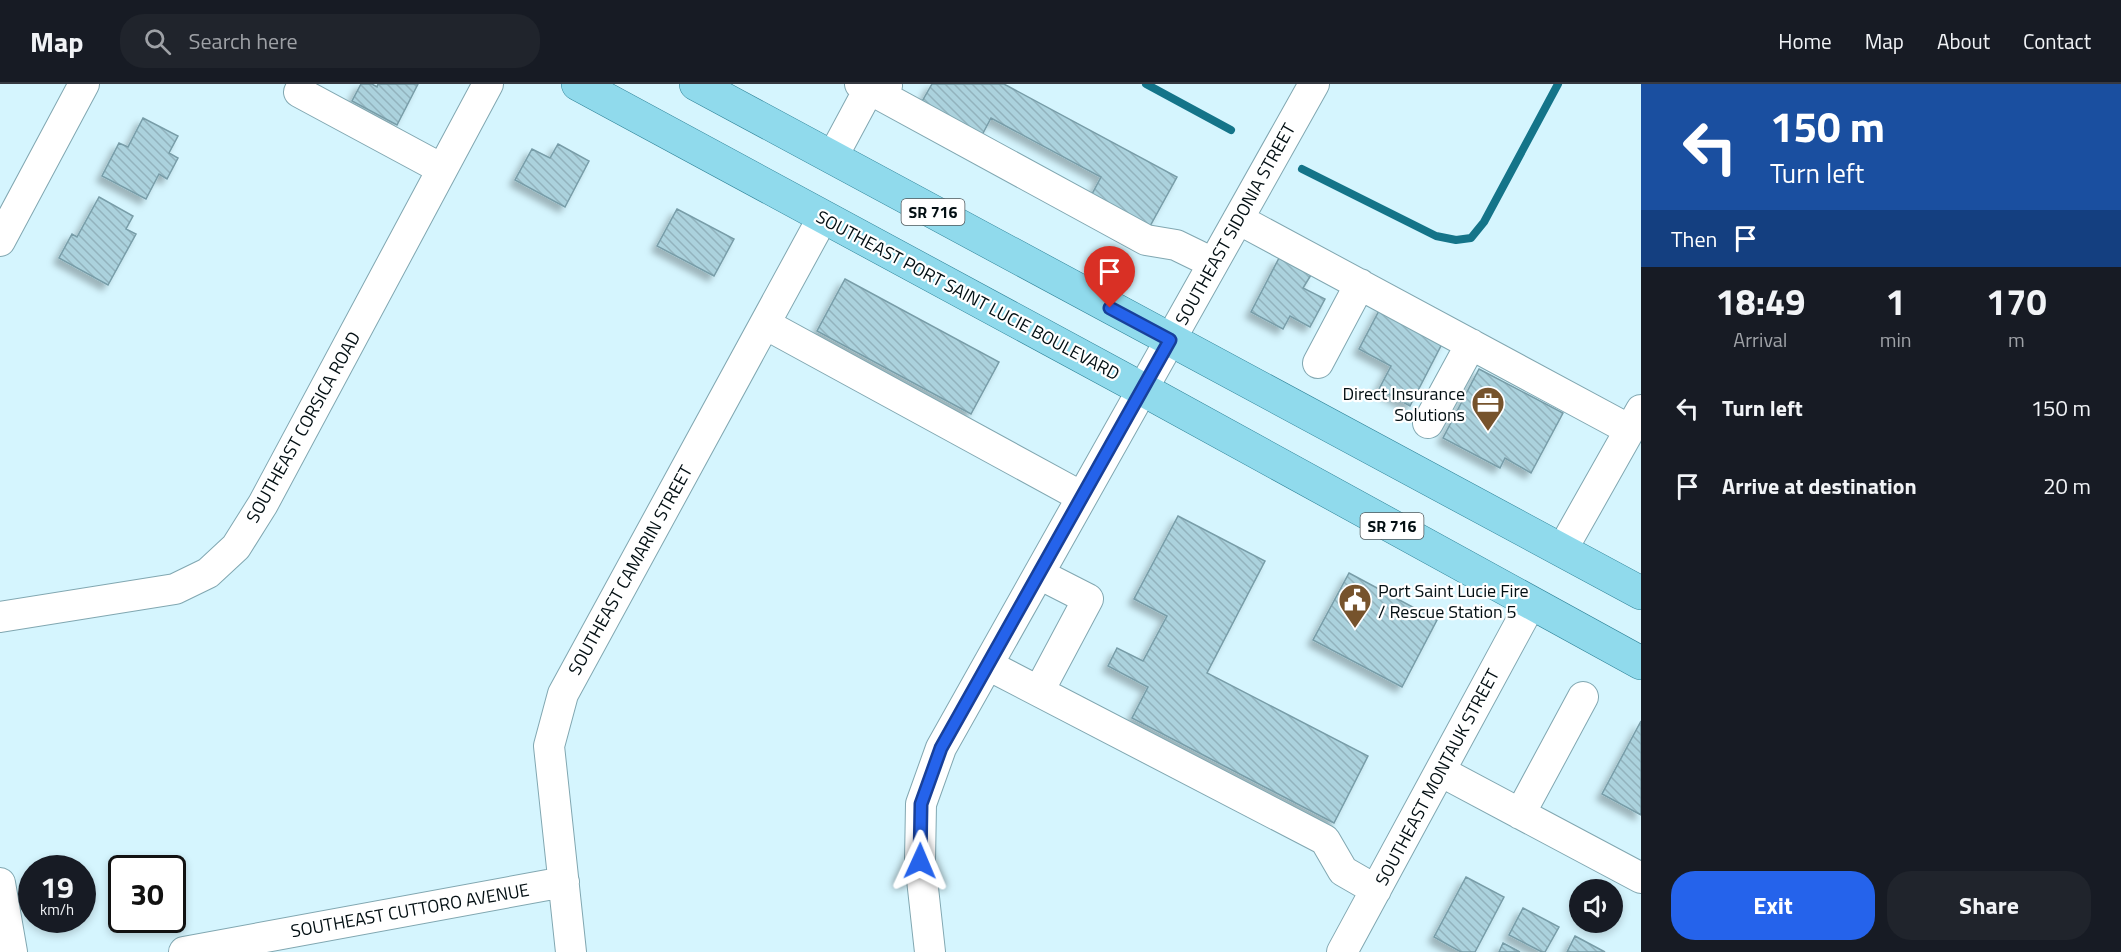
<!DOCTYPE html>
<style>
:root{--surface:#171b24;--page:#20242c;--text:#f1f3f6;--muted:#9ea1a6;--line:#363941;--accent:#2563eb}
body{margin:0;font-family:"Titillium Web",sans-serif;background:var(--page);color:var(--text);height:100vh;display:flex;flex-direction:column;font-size:22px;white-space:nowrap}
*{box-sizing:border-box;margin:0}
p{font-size:20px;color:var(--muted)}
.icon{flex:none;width:33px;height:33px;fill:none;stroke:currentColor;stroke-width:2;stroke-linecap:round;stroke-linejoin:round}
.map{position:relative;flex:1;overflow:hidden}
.sheet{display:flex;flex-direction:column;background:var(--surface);width:480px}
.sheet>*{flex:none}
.guide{background:#1a4fa0;color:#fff;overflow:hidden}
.tools{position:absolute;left:1569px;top:795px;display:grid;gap:12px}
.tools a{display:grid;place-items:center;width:54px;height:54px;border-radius:50%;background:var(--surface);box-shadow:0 3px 9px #0003;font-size:30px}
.speed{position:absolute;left:18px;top:771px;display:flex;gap:12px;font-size:30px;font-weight:700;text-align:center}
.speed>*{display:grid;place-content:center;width:78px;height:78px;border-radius:50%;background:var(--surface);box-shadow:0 3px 9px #0003;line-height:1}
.speed small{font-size:15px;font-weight:400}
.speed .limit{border:3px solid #111;border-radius:9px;background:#fff;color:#111}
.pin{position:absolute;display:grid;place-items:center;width:51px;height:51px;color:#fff;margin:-62px -26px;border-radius:50% 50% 50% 0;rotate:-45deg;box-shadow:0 0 6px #0007}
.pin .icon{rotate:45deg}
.me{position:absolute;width:66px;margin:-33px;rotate:1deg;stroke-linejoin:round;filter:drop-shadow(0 0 4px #0008)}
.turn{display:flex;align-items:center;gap:21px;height:126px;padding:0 30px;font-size:27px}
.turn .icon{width:78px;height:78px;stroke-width:2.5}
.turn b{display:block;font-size:42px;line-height:51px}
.then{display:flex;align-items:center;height:57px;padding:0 30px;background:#0003;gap:12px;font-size:22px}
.eta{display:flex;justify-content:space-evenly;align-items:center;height:102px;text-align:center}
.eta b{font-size:36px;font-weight:700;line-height:42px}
.action{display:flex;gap:12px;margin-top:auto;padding:12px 30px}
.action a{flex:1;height:69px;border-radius:24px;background:var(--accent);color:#fff;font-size:24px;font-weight:700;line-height:69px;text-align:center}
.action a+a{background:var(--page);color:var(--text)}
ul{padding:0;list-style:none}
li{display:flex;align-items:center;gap:18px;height:78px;padding:0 30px}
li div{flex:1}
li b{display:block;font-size:22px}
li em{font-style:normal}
header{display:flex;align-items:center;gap:36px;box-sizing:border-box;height:84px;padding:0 30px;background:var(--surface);border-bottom:2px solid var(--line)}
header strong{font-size:28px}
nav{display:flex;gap:33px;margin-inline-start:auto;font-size:21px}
.search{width:420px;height:54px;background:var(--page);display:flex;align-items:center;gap:15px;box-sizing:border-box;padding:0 21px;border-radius:24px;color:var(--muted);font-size:22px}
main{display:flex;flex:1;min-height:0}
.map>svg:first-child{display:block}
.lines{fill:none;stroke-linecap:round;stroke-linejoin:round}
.stream{stroke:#147489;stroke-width:8}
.building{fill:url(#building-back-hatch);stroke:#789da8;stroke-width:1.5;filter:url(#shadow)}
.minor-casing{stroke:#81a7b1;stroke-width:32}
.major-casing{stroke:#2f8398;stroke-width:34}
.minor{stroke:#fff;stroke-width:30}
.major{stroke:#90daec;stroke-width:33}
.route-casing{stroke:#184099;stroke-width:15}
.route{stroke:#2563eb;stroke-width:10}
.labels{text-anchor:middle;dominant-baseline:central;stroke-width:4.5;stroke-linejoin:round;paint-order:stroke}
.shield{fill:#fff;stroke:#4f575a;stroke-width:1.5}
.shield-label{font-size:16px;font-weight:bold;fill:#030f13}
.street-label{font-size:18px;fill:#030f13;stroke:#fff}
.poi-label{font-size:18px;fill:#030f13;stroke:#fff;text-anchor:end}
</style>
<header>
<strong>Map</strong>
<div class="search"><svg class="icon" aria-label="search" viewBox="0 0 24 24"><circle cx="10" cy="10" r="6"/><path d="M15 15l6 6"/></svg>Search here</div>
<nav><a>Home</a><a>Map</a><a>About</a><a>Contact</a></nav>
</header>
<main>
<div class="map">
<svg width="1641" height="868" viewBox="0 0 1641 868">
<defs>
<pattern id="building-back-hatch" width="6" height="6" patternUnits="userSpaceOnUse" patternTransform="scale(1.5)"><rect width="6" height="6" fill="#abd2dd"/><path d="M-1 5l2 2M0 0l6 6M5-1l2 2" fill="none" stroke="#92b3bd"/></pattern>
<filter id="shadow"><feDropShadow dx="-5.5" dy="5.5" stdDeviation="3" flood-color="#0004"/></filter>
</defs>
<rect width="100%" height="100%" fill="#d5f5fe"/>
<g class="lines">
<path class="stream" d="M1146,0L1231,46
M1302,85L1436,152L1456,156L1471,154L1484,138L1558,0"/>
</g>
<path class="building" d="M361,0H372L377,3L378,0H418L397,41L352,17Z
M932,0H1004L1177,93L1149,144L1091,112L1101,93L991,34L981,53L920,21Z
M143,34L178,52L169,69L178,74L167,95L159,90L146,115L102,92L119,59L128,63Z
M558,60L589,77L565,123L515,96L532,65L550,74Z
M99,113L133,132L126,145L136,150L108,201L59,174L72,150L77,153Z
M677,125L734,155L714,192L657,162Z
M1279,174L1311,191L1303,204L1325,215L1310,243L1290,232L1283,245L1251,228Z
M845,195L999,278L971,330L817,247Z
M1382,221L1445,254L1410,322L1379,305L1391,282L1359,265Z
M1479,285L1563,329L1531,389L1505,374L1500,384L1443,354Z
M1178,432L1265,477L1207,589L1368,672L1334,739L1132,634L1148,603L1108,582L1117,564L1143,577L1167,532L1134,515Z
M1349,489L1437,536L1402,603L1313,556Z
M1641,637V731L1602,710Z
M1466,793L1504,813L1475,868H1461L1434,853Z
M1523,824L1559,843L1545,868H1542L1509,851Z
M1575,852L1605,868H1567Z
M1503,859L1520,868H1499Z"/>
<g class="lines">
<defs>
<path id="minor" d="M860,0L1146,156L1176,161L1213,179
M299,8L442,85
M832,74L869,5L887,2
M1238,135L1630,346
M0,157L84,0
M765,240L1082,413
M1318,279L1360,200
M1428,339L1471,260
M1562,466L1641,326
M0,533L175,505L208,489L236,463L263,420L488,0
M988,581L1325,756L1343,787L1376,806
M1039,607L1088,515L1039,490
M1440,687L1641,794
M1520,730L1583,613
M0,799L12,868
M184,868L564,798
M571,868L549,662L563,610L823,133
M930,868L920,777L921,720L941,664L1314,0
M1342,868L1531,519"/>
<path id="major" d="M578,0L1142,305L1641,579
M696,0L1641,509"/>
</defs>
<use href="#minor" class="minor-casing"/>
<use href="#major" class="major-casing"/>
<use href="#minor" class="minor"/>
<use href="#major" class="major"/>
</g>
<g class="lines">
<defs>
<path id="route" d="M920,777L921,720L941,664L1170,256L1110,224"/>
</defs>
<use href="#route" class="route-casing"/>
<use href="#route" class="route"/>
</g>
<defs>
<symbol id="office-pin" viewBox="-11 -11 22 30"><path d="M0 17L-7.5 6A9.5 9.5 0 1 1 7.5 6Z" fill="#76532c" stroke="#fff"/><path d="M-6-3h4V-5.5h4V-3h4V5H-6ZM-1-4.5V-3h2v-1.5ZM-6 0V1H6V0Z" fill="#fff"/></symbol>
<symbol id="civic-pin" viewBox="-11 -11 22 30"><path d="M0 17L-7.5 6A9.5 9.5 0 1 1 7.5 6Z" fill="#76532c" stroke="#fff"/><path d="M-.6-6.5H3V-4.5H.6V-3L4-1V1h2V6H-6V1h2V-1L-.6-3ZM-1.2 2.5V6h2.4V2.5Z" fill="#fff"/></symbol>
</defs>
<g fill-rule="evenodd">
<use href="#office-pin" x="1469" y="300" width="38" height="52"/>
<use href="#civic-pin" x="1336" y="497" width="38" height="52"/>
</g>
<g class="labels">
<g class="shield">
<rect x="901.5" y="115" width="63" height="26" rx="4.5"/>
<rect x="1360.5" y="429" width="63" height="26" rx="4.5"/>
</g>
<g class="shield-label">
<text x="933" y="128">SR 716</text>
<text x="1392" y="442">SR 716</text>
</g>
<g class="street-label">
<text transform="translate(1235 140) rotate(-61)">SOUTHEAST SIDONIA STREET</text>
<text transform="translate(968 211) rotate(28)">SOUTHEAST PORT SAINT LUCIE BOULEVARD</text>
<text transform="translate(303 343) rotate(-61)">SOUTHEAST CORSICA ROAD</text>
<text transform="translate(630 486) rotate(-61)">SOUTHEAST CAMARIN STREET</text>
<text transform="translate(1437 693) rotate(-62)">SOUTHEAST MONTAUK STREET</text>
<text transform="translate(410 826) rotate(-10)">SOUTHEAST CUTTORO AVENUE</text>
</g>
<g class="poi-label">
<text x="1465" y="309">Direct Insurance<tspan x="1465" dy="21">Solutions</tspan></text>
<text x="1378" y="506" text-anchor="start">Port Saint Lucie Fire<tspan x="1378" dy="21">/ Rescue Station 5</tspan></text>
</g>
</g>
</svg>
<div class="tools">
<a><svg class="icon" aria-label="sound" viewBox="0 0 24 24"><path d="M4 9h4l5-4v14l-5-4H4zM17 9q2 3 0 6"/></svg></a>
</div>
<div class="speed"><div>19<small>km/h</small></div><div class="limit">30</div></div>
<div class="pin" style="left:1110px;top:224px;background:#d93025"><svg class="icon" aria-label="arrive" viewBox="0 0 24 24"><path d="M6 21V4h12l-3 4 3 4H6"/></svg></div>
<svg class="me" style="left:920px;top:777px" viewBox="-20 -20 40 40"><path d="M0-17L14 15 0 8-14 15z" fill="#2563eb" stroke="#fff" stroke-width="4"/></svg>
</div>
<section class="sheet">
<div class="guide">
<div class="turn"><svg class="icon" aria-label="left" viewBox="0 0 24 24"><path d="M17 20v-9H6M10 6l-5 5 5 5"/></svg><div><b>150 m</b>Turn left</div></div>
<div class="then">Then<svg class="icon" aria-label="arrive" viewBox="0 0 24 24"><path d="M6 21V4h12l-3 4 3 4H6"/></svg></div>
</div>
<div class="eta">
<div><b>18:49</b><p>Arrival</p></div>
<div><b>1</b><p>min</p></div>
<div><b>170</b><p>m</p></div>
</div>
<ul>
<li><svg class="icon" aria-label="left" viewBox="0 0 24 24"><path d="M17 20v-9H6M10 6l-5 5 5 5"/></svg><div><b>Turn left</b></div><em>150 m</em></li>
<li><svg class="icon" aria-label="arrive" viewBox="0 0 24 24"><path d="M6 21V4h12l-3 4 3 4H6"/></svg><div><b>Arrive at destination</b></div><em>20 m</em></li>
</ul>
<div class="action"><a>Exit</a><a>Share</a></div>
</section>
</main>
